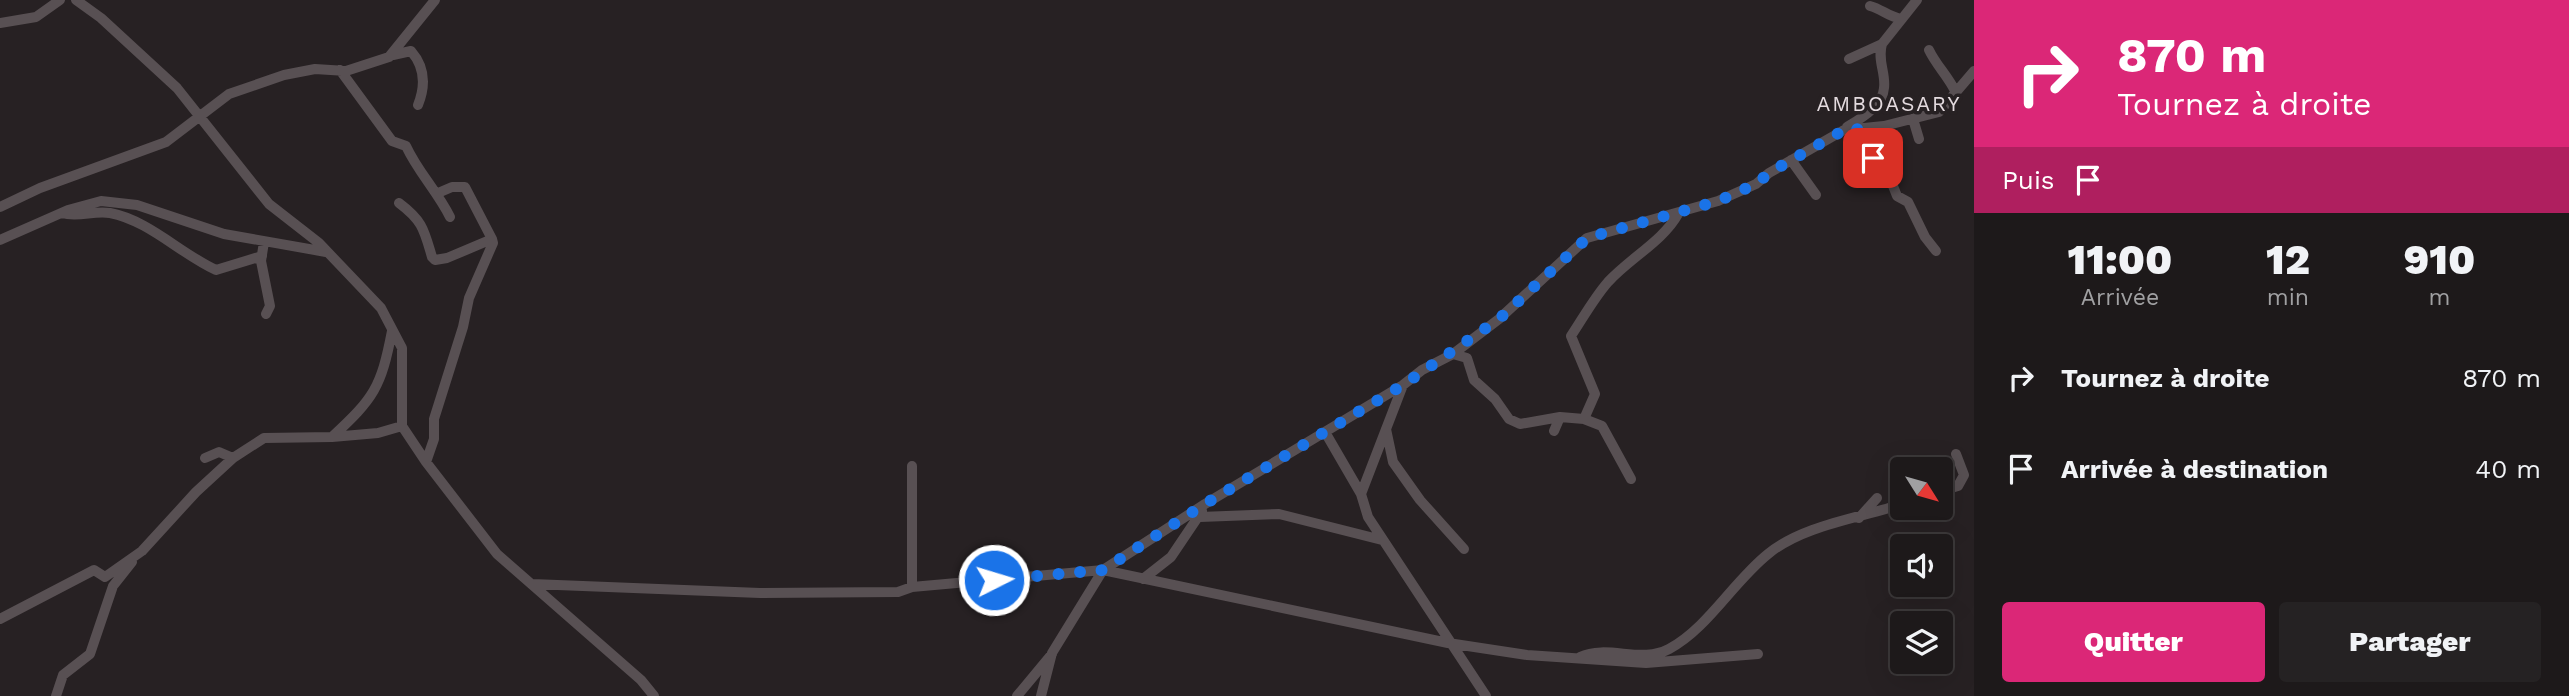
<!DOCTYPE html>
<html lang="fr">
<meta charset="utf-8">
<style>
:root{--surface:#1d191a;--page:#252223;--text:#f1f3f6;--muted:#a0a0a2;--line:#3b3839;--accent:#db2777}
body{margin:0;font-family:"Work Sans",sans-serif;background:var(--page);color:var(--text);height:100vh;display:flex;flex-direction:column;font-size:26px;white-space:nowrap}
*{box-sizing:border-box;margin:0}
p{font-size:23px;color:var(--muted)}
.icon{flex:none;width:38px;height:38px;fill:none;stroke:currentColor;stroke-width:2;stroke-linecap:round;stroke-linejoin:round}
.map{position:relative;flex:1;overflow:hidden}
.side{display:flex;flex-direction:column;background:var(--surface);width:595px}
.side>*{flex:none}
.guide{background:#db2777;color:#fff;overflow:hidden}
.needle{width:46px;rotate:127deg}
.tools{position:absolute;left:1890px;top:457px;display:grid;gap:14px}
.tools a{display:grid;place-items:center;width:63px;height:63px;border-radius:7px;background:var(--surface);box-shadow:0 7px 28px #0002,0 0 0 2px var(--line);font-size:35px}
.pin{position:absolute;display:grid;place-items:center;width:60px;height:60px;color:#fff;margin:-30px;border-radius:14px;box-shadow:0 4px 10px #0006}
.me{position:absolute;width:77px;margin:-38px;rotate:85deg;stroke-linejoin:round;filter:drop-shadow(0 0 5px #0008)}
.turn{display:flex;align-items:center;gap:24px;height:147px;padding:0 28px;font-size:32px}
.turn .icon{width:91px;height:91px;stroke-width:2.5}
.turn b{display:block;font-size:49px;line-height:60px}
.then{display:flex;align-items:center;height:66px;padding:0 28px;background:#0003;gap:14px;font-size:26px}
.eta{display:flex;justify-content:space-evenly;align-items:center;height:119px;text-align:center}
.eta b{font-size:42px;font-weight:800;line-height:49px}
.cta{display:flex;gap:14px;margin-top:auto;padding:14px 28px}
.cta a{flex:1;height:80px;border-radius:7px;background:var(--accent);color:#fff;font-size:28px;font-weight:800;line-height:80px;text-align:center}
.cta a+a{background:var(--page);color:var(--text)}
ul{padding:0;list-style:none}
li{display:flex;align-items:center;gap:21px;height:91px;padding:0 28px}
li div{flex:1}
li b{display:block;font-size:26px}
li em{font-style:normal}
main{display:flex;flex:1;min-height:0}
.map>svg:first-child{display:block}
.lines{fill:none;stroke-linecap:round;stroke-linejoin:round}
.minor{stroke:#585053;stroke-width:10}
.route{stroke:#1a73e8;stroke-width:12;stroke-dasharray:0 21.6}
.labels{text-anchor:middle;dominant-baseline:central;stroke-width:7;stroke-linejoin:round;paint-order:stroke}
.neighbourhood-label{font-size:21px;letter-spacing:2px;fill:#e4dbdf;stroke:#272123}
</style>
<main>
<div class="map">
<svg width="1974" height="696" viewBox="0 0 1974 696">
<rect width="100%" height="100%" fill="#272123"/>
<g class="lines">
<path class="minor" d="M76,0L101,18L177,88L269,204L319,243L381,308L402,348V426L426,462L497,554L641,680L654,696
M1870,6C1882,9 1888,17 1902,19
M0,23L36,17L60,0
M1929,50C1936,65 1948,76 1955,91L1952,98
M393,55L411,51C425,67 426,85 418,105
M1849,59L1882,44
M340,70L392,141L406,146C418,172 437,191 450,217
M1913,119L1919,139
M1847,127C1860,119 1883,106 1884,88C1886,73 1877,60 1882,44L1917,0
M1857,128L1860,143L1887,171L1897,196L1908,202L1925,237L1936,251
M1791,160L1816,195
M438,193L452,187H465L492,239
M399,203C423,221 424,230 432,257L435,260L447,258L492,239L493,243L469,298L463,327L434,419V439L426,462
M0,207L40,188L166,142L229,94L284,75L315,69L346,71L389,57L435,0
M62,213C78,218 94,210 110,213C148,220 181,254 216,270L262,256
M0,240L68,210L101,201L137,205L224,234L326,252
M264,242L261,261L270,306L266,314
M1453,354L1467,358L1474,380L1495,399L1509,419L1520,424L1560,417
M1403,385L1361,494L1368,517L1486,696
M1584,419L1595,394L1571,336C1583,318 1594,298 1608,282C1630,258 1663,241 1678,214
M1386,429L1393,462L1420,500L1464,549
M1554,431L1560,417L1584,419L1602,426L1631,479
M1325,432L1361,494
M332,437L378,433L402,426
M205,458L219,452L233,458
M912,466V587
M1941,491L1958,486L1964,475L1956,454
M1200,517L1279,514L1382,540
M1859,518L1877,498
M1143,579L1171,557L1202,511
M532,584L760,593L898,592L912,587L1103,570L1205,504L1403,385L1422,370L1453,354L1499,319L1587,238L1718,201L1756,184L1769,173L1844,130L1884,126L1939,112L1974,71
M0,619L94,570L105,577L142,551L196,492L233,458L264,438L332,437C374,398 381,388 392,331
M1580,657C1608,644 1641,664 1669,649C1708,628 1733,582 1768,554C1803,525 1860,518 1902,504
M56,696L63,675L90,654L113,586L132,562
M1017,696L1052,654
M1041,696L1052,653L1103,570L1448,643L1527,655L1646,663L1758,654"/>
</g>
<g class="lines">
<path class="route" d="M994,580L1103,570L1205,504L1403,385L1499,319L1587,238L1718,201L1756,184L1769,173L1844,130L1857,128L1860,143L1873,158"/>
</g>
<g class="labels">
<g class="neighbourhood-label">
<text x="1889" y="103">AMBOASARY</text>
</g>
</g>
</svg>
<div class="tools">
<a><svg class="needle" viewBox="-14 -14 28 28"><path d="M0-13l5 13h-10z" fill="#e53935"/><path d="M0 13l5-13h-10z" fill="#a0a0a2"/></svg></a>
<a><svg class="icon" aria-label="sound" viewBox="0 0 24 24"><path d="M4 9h4l5-4v14l-5-4H4zM17 9q2 3 0 6"/></svg></a>
<a><svg class="icon" aria-label="layers" viewBox="0 0 24 24"><path d="M12 4l9 5-9 5-9-5zM3 14l9 5 9-5"/></svg></a>
</div>
<div class="pin" style="left:1873px;top:158px;background:#d93025"><svg class="icon" aria-label="arrive" viewBox="0 0 24 24"><path d="M6 21V4h12l-3 4 3 4H6"/></svg></div>
<svg class="me" style="left:994px;top:580px" viewBox="-20 -20 40 40"><circle r="17" fill="#1a73e8" stroke="#fff" stroke-width="3"/><path d="M0-11L8 9 0 5-8 9z" fill="#fff"/></svg>
</div>
<section class="side">
<div class="guide">
<div class="turn"><svg class="icon" aria-label="right" viewBox="0 0 24 24"><path d="M7 20v-9h11M14 6l5 5-5 5"/></svg><div><b>870 m</b>Tournez à droite</div></div>
<div class="then">Puis<svg class="icon" aria-label="arrive" viewBox="0 0 24 24"><path d="M6 21V4h12l-3 4 3 4H6"/></svg></div>
</div>
<div class="eta">
<div><b>11:00</b><p>Arrivée</p></div>
<div><b>12</b><p>min</p></div>
<div><b>910</b><p>m</p></div>
</div>
<ul>
<li><svg class="icon" aria-label="right" viewBox="0 0 24 24"><path d="M7 20v-9h11M14 6l5 5-5 5"/></svg><div><b>Tournez à droite</b></div><em>870 m</em></li>
<li><svg class="icon" aria-label="arrive" viewBox="0 0 24 24"><path d="M6 21V4h12l-3 4 3 4H6"/></svg><div><b>Arrivée à destination</b></div><em>40 m</em></li>
</ul>
<div class="cta"><a>Quitter</a><a>Partager</a></div>
</section>
</main>
